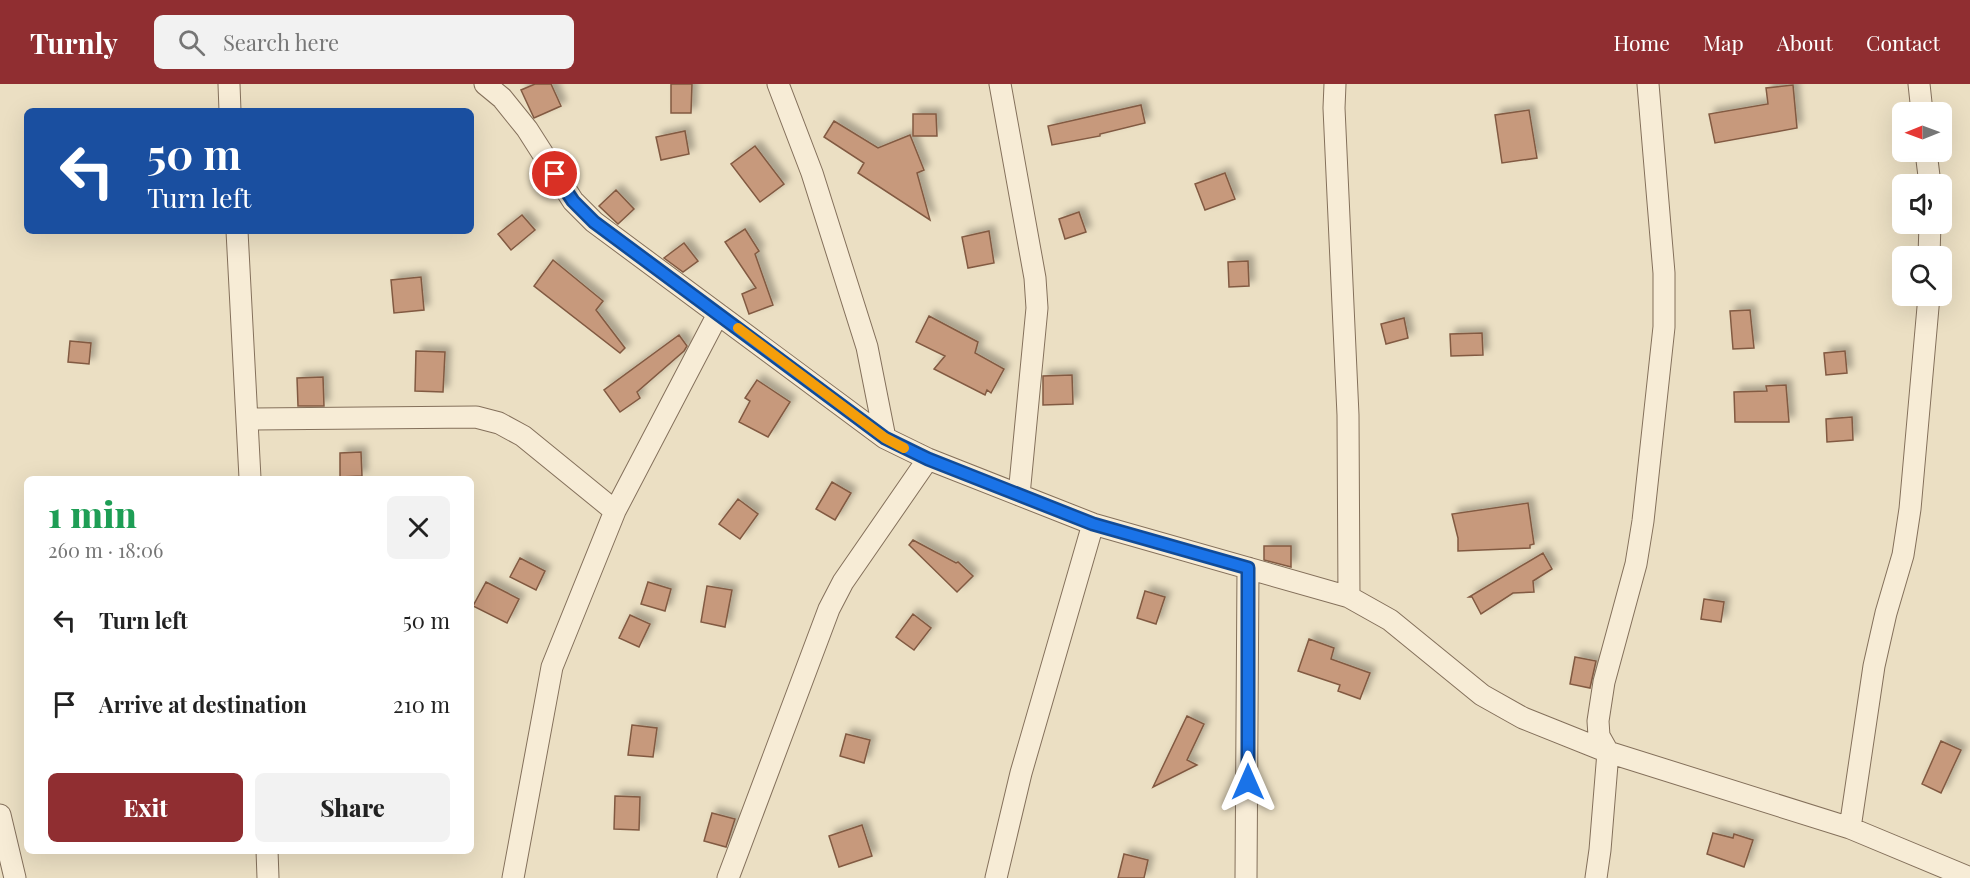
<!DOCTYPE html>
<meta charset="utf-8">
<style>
:root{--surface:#fff;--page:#f2f2f2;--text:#222;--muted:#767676;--accent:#902e31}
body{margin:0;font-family:"Playfair Display",serif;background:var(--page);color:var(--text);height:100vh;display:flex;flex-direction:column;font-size:22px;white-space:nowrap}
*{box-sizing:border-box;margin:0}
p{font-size:20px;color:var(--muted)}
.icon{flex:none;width:33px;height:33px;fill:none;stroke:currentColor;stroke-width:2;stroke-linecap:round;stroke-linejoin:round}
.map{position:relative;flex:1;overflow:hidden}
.panel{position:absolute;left:24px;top:392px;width:450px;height:378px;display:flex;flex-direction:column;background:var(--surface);border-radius:9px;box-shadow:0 6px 24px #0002}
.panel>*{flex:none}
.top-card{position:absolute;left:24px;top:24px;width:450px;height:126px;border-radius:9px;box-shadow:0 6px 24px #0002;background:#1a4fa0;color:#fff;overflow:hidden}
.needle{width:39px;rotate:269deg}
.buttons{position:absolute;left:1892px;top:18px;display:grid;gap:12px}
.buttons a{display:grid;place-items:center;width:60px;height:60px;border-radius:9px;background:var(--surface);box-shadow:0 6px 24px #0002;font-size:30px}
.pin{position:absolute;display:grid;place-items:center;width:51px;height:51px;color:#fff;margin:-26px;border:3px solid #fff;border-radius:50%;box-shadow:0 2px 6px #0007}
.me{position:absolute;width:66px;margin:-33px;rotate:0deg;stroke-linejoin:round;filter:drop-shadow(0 0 4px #0008)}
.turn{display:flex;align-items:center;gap:21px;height:126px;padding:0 24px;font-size:27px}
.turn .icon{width:78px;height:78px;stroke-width:2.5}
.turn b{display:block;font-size:42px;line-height:51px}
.round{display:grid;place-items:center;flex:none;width:63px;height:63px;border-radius:9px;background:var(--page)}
.head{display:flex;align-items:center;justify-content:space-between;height:102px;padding:0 24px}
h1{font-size:36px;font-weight:800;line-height:45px;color:#1e9e55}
.cta{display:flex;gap:12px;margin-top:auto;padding:12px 24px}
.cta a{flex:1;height:69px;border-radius:9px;background:var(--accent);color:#fff;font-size:24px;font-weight:800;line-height:69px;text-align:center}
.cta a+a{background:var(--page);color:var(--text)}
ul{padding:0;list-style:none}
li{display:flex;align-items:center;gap:18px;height:84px;padding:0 24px}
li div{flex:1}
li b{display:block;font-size:22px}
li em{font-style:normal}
header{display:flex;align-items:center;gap:36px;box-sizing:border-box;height:84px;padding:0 30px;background:var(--accent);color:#fff}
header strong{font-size:28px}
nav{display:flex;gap:33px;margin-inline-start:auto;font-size:21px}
.search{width:420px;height:54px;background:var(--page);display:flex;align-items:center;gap:15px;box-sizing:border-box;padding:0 21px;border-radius:9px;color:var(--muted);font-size:22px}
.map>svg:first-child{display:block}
.building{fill:#c7997b;stroke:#825a42;stroke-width:1.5;filter:url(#shadow)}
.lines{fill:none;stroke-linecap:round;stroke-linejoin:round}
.street-casing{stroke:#84705b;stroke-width:23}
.street{stroke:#f7ecd6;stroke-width:21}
.route-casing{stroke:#114b97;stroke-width:15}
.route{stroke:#1a73e8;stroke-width:10}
.slow{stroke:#f59e0b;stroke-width:10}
</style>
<header>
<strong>Turnly</strong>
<div class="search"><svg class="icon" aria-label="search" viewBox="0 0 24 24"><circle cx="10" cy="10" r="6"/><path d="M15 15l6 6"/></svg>Search here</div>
<nav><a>Home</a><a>Map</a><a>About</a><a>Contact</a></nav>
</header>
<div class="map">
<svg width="1970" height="794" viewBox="0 0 1970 794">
<defs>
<filter id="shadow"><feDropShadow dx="5.5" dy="-5.5" stdDeviation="3" flood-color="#0004"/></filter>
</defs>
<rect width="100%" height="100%" fill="#ebdfc3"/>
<path class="building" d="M535,0H551L561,22L534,34L521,6Z
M671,0H692L691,29H671Z
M1793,1L1797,44L1715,59L1709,30L1768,20L1766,4Z
M1141,21L1145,39L1100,50V52L1052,61L1048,42Z
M1529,26L1537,74L1502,79L1495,31Z
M913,30H936L937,52H913Z
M834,37L878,64L910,51L924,86L917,89L930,136L858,89L864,79L824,53Z
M685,47L689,70L661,76L656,53Z
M755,62L784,100L760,118L731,80Z
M1225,89L1235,115L1205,126L1195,100Z
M616,106L634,125L618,140L599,122Z
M1079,128L1086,148L1065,155L1059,135Z
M522,131L535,146L511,166L498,150Z
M745,145L759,167L755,170L773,221L749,230L742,210L756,204L725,158Z
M989,147L994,179L968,184L962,153Z
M684,159L698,177L683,188L664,174Z
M553,176L603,217L596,226L625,264L620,269L534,202Z
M1248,177L1249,202L1229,203L1228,178Z
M421,193L424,226L394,229L391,196Z
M1750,226L1754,264L1733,265L1730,227Z
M929,232L978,258L975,269L1004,285L991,309L987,306L985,311L934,285L945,272L916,258Z
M1404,234L1408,254L1386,260L1381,240Z
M1482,249L1483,271L1451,272L1450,250Z
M679,251L687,262L684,267L637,308L640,314L620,328L604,306Z
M70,257L91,259L89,280L68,278Z
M416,267L445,268L443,308L415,307Z
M1845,267L1847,289L1826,291L1824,269Z
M1072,291L1073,320L1043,321V292Z
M323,293L324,322H298L297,294Z
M757,296L790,318L768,353L739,338L750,317L745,314Z
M1786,301L1789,338H1735L1734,308L1767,307L1766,302Z
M1852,333L1853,356L1827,358L1826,335Z
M361,368L362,392L340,393V369Z
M832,398L851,409L835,436L816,425Z
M738,415L758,430L740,455L719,440Z
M1528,419L1534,460L1530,461V464L1458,467V454L1452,430Z
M913,456L956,479L958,478L973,492L957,508L909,461Z
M1264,462H1291V483L1264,476Z
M1543,469L1552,485L1533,497L1534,508L1513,509L1481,530L1472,513H1469Z
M520,474L545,487L536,506L510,493Z
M486,498L519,515L507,539L473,522Z
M648,498L671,505L665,527L641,520Z
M707,502L732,506L725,543L701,538Z
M1145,507L1165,513L1156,540L1137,534Z
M1704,515L1724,518L1721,538L1701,535Z
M913,530L931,544L914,566L896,553Z
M630,531L650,540L639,563L619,554Z
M1309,555L1334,564L1331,575L1370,589L1360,615L1338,607L1340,601L1298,587Z
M1575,573L1596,577L1590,604L1570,600Z
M1187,632L1204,640L1187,676L1197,681L1153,703Z
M632,641L657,644L653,673L628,671Z
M846,650L870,656L864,679L840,672Z
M1941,657L1961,666L1941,709L1922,700Z
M615,712L640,713L639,746L614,745Z
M712,729L735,735L726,763L704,757Z
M862,741L872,772L839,783L829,752Z
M1713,749L1733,754L1734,750L1753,756L1744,783L1707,770Z
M1124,770L1148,776L1144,794H1118Z"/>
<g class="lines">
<defs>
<path id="street" d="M229,0L230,27
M485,0L502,14L527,45L573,117L594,138L885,354L928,375L1093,440L1349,513L1390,536L1482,611L1523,634L1608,668L1850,744L1970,794
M778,0L812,89L867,263L885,354
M1000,0L1035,194L1037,224L1019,411
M1335,0L1334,24L1348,331L1349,513
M1919,0L1922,28
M1926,68L1930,100
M237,147L250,394
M1929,172L1930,140
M247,335L476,333L499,339L523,352L615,427
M0,731L15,794
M1850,744L1874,582L1886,529L1903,471L1910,425L1929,212
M267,766L268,794
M513,794L552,583L615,427L718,230
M728,794L829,525L843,498L928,375
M996,794L1021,689L1093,440
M1246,794L1248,484
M1596,794L1600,766L1608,668L1599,652L1598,637L1604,598L1636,480L1643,437L1664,243V189L1648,0"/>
</defs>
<use href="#street" class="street-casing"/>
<use href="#street" class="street"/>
</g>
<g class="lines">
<defs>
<path id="route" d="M555,90L573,117L594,138L885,354L928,375L1093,440L1248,484V698"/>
</defs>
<use href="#route" class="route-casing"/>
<use href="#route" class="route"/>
<path class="slow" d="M738,244L885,354L904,364"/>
</g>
</svg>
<div class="buttons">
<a><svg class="needle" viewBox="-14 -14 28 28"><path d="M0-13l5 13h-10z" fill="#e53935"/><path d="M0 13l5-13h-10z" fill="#767676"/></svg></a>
<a><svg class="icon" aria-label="sound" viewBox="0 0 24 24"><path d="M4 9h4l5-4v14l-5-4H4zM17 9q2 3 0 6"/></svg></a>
<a><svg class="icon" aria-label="search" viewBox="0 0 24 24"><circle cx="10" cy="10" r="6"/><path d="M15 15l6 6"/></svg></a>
</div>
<div class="pin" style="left:555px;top:90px;background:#d93025"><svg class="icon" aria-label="arrive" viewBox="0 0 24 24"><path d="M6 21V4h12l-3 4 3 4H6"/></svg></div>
<svg class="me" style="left:1248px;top:698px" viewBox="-20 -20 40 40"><path d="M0-17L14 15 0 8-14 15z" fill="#1a73e8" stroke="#fff" stroke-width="4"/></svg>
<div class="top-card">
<div class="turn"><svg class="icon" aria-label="left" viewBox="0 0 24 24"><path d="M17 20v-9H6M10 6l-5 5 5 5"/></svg><div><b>50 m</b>Turn left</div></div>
</div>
<section class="panel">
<div class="head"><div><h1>1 min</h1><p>260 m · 18:06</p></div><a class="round"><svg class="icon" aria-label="close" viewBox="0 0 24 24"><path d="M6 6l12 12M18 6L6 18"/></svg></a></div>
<ul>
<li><svg class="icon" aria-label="left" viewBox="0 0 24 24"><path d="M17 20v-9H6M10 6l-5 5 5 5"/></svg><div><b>Turn left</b></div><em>50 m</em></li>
<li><svg class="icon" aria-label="arrive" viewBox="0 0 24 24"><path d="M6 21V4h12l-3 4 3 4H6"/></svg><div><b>Arrive at destination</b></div><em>210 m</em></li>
</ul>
<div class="cta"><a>Exit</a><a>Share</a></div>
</section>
</div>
